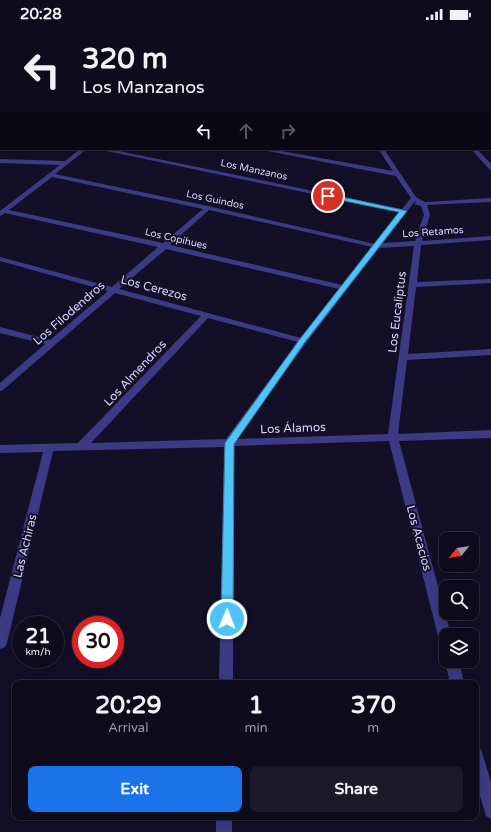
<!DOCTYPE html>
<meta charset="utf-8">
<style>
:root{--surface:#0e0b1c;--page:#1c1929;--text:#f1f3f6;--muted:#9b9ba3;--line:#2e2b3b;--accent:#1a73e8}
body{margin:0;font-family:"Varela Round",sans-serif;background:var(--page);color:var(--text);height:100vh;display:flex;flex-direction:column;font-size:15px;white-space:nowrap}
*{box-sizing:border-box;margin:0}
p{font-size:13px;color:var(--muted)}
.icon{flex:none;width:22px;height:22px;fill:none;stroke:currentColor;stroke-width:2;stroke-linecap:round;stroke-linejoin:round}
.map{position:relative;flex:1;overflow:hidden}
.sheet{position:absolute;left:12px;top:652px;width:467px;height:140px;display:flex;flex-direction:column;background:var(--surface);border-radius:8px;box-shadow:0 2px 10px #0003,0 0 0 1px var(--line)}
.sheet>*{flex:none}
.top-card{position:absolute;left:0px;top:0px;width:491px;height:122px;box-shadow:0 2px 10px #0003,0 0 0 1px var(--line);background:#0e0b1c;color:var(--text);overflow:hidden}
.needle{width:26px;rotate:240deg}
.controls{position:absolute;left:439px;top:504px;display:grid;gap:8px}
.controls a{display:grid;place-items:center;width:40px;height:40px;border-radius:8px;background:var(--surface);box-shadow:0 2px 10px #0003,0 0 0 1px var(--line);font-size:20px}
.speed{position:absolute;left:12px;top:588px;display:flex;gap:8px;font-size:20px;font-weight:700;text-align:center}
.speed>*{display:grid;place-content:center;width:52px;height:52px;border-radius:50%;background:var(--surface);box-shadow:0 2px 10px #0003,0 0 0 1px var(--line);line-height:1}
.speed small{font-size:10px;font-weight:400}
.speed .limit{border:6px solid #d22;background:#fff;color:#111}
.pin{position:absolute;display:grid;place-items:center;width:34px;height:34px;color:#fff;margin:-17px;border:2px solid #fff;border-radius:50%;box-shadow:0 1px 4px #0007}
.me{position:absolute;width:44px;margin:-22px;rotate:1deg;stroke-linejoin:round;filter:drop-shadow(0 0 3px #0008)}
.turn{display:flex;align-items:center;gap:14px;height:84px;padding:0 16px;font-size:18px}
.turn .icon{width:52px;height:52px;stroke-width:2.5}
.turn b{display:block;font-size:28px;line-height:34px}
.lanes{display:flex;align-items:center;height:38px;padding:0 16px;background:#0003;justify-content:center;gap:20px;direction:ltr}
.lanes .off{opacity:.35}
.eta{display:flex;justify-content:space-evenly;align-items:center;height:68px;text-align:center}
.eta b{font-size:24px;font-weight:800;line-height:28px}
.cta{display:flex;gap:8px;margin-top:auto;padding:8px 16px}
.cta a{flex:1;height:46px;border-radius:8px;background:var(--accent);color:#fff;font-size:16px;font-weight:800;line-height:46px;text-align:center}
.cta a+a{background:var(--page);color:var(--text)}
.status{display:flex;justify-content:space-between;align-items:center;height:28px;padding:0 20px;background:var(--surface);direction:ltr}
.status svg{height:11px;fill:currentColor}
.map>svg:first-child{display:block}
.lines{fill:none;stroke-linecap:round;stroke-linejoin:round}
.minor{fill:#3d3a85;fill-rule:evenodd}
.major{fill:#c25bff;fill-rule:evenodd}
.route{fill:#4fc3f7;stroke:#337fa1}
.labels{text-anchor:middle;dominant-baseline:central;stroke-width:4;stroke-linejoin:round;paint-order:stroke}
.far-street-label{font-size:10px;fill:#d9d4ff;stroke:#130f26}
.street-label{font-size:12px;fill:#d9d4ff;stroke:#130f26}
</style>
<div class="status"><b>20:28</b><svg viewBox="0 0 49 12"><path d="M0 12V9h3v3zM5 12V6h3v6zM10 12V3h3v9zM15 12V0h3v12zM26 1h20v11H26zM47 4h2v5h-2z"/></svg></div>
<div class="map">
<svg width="491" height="804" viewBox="0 0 491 804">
<rect width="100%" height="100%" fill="#130f26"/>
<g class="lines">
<path class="minor" d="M125,0H129V1H125Z
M207,0H211L212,1H208Z
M247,0H251V1H247Z
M289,0H293V1H289Z
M302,0H329L301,1Z
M360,0H364V1H360Z
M426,0H430L431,1H427Z
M0,8H1V10H0Z
M0,29H1V31H0Z
M490,51H491V54H490Z
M490,75H491V79H490Z
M0,100H1V104H0Z
M490,116H491V120H490Z
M80,121H87L55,146L208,178L375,216L399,184L97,121H109L402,181L411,170L396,148L257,121H270L393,143L378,121H384L416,169L425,174L491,170V174L427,177L430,187L422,213L491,208V212L421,217L417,254L491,251V255L416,259L408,326L491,321V327L407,332L398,406L491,402V410L399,413L451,607H446V618L441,616L439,612L389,413L234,418L233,655H219L224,419L53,423L7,615L5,619L0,621V590L43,424L0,425V417L78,415L201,288L115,265L3,362L0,363V355L45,316L0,305V299L50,312L108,263L0,233V229L112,259L158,219L5,185L0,188V183L60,137L0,135V131L65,133ZM52,149L203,181L163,215L9,182ZM415,173L416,174L414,176L421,178L424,187L415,213L383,215ZM209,182L372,219L342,257L170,217ZM414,218L388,406L237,411L306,315L379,220ZM166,221L339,261L301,310L119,261ZM208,290L298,314L226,411L91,415Z
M471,121H477L491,136V142L489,141Z
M446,631V633H459L464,655H450L445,633Z
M476,719L481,721L491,754V791L486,788L476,755Z
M216,789H232V804H216Z"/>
<path class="major" d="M490,13H491V15H490Z
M0,33H1V35H0Z"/>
</g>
<path class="route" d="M328,166L407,183L305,314L234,416L233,591L231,595L227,596L223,595L221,591L225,415L300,311L399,184L325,169V167Z"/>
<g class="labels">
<g class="far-street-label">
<text transform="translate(254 142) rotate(12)">Los Manzanos</text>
<text transform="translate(215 172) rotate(12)">Los Guindos</text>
<text transform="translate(433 204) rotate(-4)">Los Retamos</text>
<text transform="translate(176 211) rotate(13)">Los Copihues</text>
</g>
<g class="street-label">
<text transform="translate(154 260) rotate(15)">Los Cerezos</text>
<text transform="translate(397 284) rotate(-83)">Los Eucaliptus</text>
<text transform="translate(69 285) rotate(-41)">Los Filodendros</text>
<text transform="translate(135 345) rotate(-47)">Los Almendros</text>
<text transform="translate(293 400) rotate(-2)">Los Álamos</text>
<text transform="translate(419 510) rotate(75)">Los Acacios</text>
<text transform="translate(25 518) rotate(-76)">Las Achiras</text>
</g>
</g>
</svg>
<div class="controls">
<a><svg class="needle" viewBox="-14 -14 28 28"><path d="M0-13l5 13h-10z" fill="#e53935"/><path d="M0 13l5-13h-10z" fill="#9b9ba3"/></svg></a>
<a><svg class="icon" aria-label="search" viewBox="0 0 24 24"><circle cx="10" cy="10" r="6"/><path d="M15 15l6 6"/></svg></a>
<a><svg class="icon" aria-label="layers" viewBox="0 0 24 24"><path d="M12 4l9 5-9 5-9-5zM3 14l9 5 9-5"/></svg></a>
</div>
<div class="speed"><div>21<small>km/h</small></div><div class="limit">30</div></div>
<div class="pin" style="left:328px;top:168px;background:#d93025"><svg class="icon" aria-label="arrive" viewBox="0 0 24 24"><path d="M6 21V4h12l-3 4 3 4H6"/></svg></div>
<svg class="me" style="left:227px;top:591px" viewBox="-20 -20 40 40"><circle r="17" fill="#4fc3f7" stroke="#fff" stroke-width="3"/><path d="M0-11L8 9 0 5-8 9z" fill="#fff"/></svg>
<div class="top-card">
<div class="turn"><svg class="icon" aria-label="left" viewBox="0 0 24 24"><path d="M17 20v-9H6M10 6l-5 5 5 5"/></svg><div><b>320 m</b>Los Manzanos</div></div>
<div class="lanes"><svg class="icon" aria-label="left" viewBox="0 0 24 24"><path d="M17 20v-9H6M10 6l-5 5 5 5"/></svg><svg class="icon off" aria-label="ahead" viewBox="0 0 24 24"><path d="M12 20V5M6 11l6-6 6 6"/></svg><svg class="icon off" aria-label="right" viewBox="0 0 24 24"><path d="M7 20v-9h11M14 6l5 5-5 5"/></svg></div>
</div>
<section class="sheet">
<div class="eta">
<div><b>20:29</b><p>Arrival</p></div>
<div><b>1</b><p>min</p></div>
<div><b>370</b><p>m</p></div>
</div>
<div class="cta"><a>Exit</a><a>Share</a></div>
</section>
</div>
